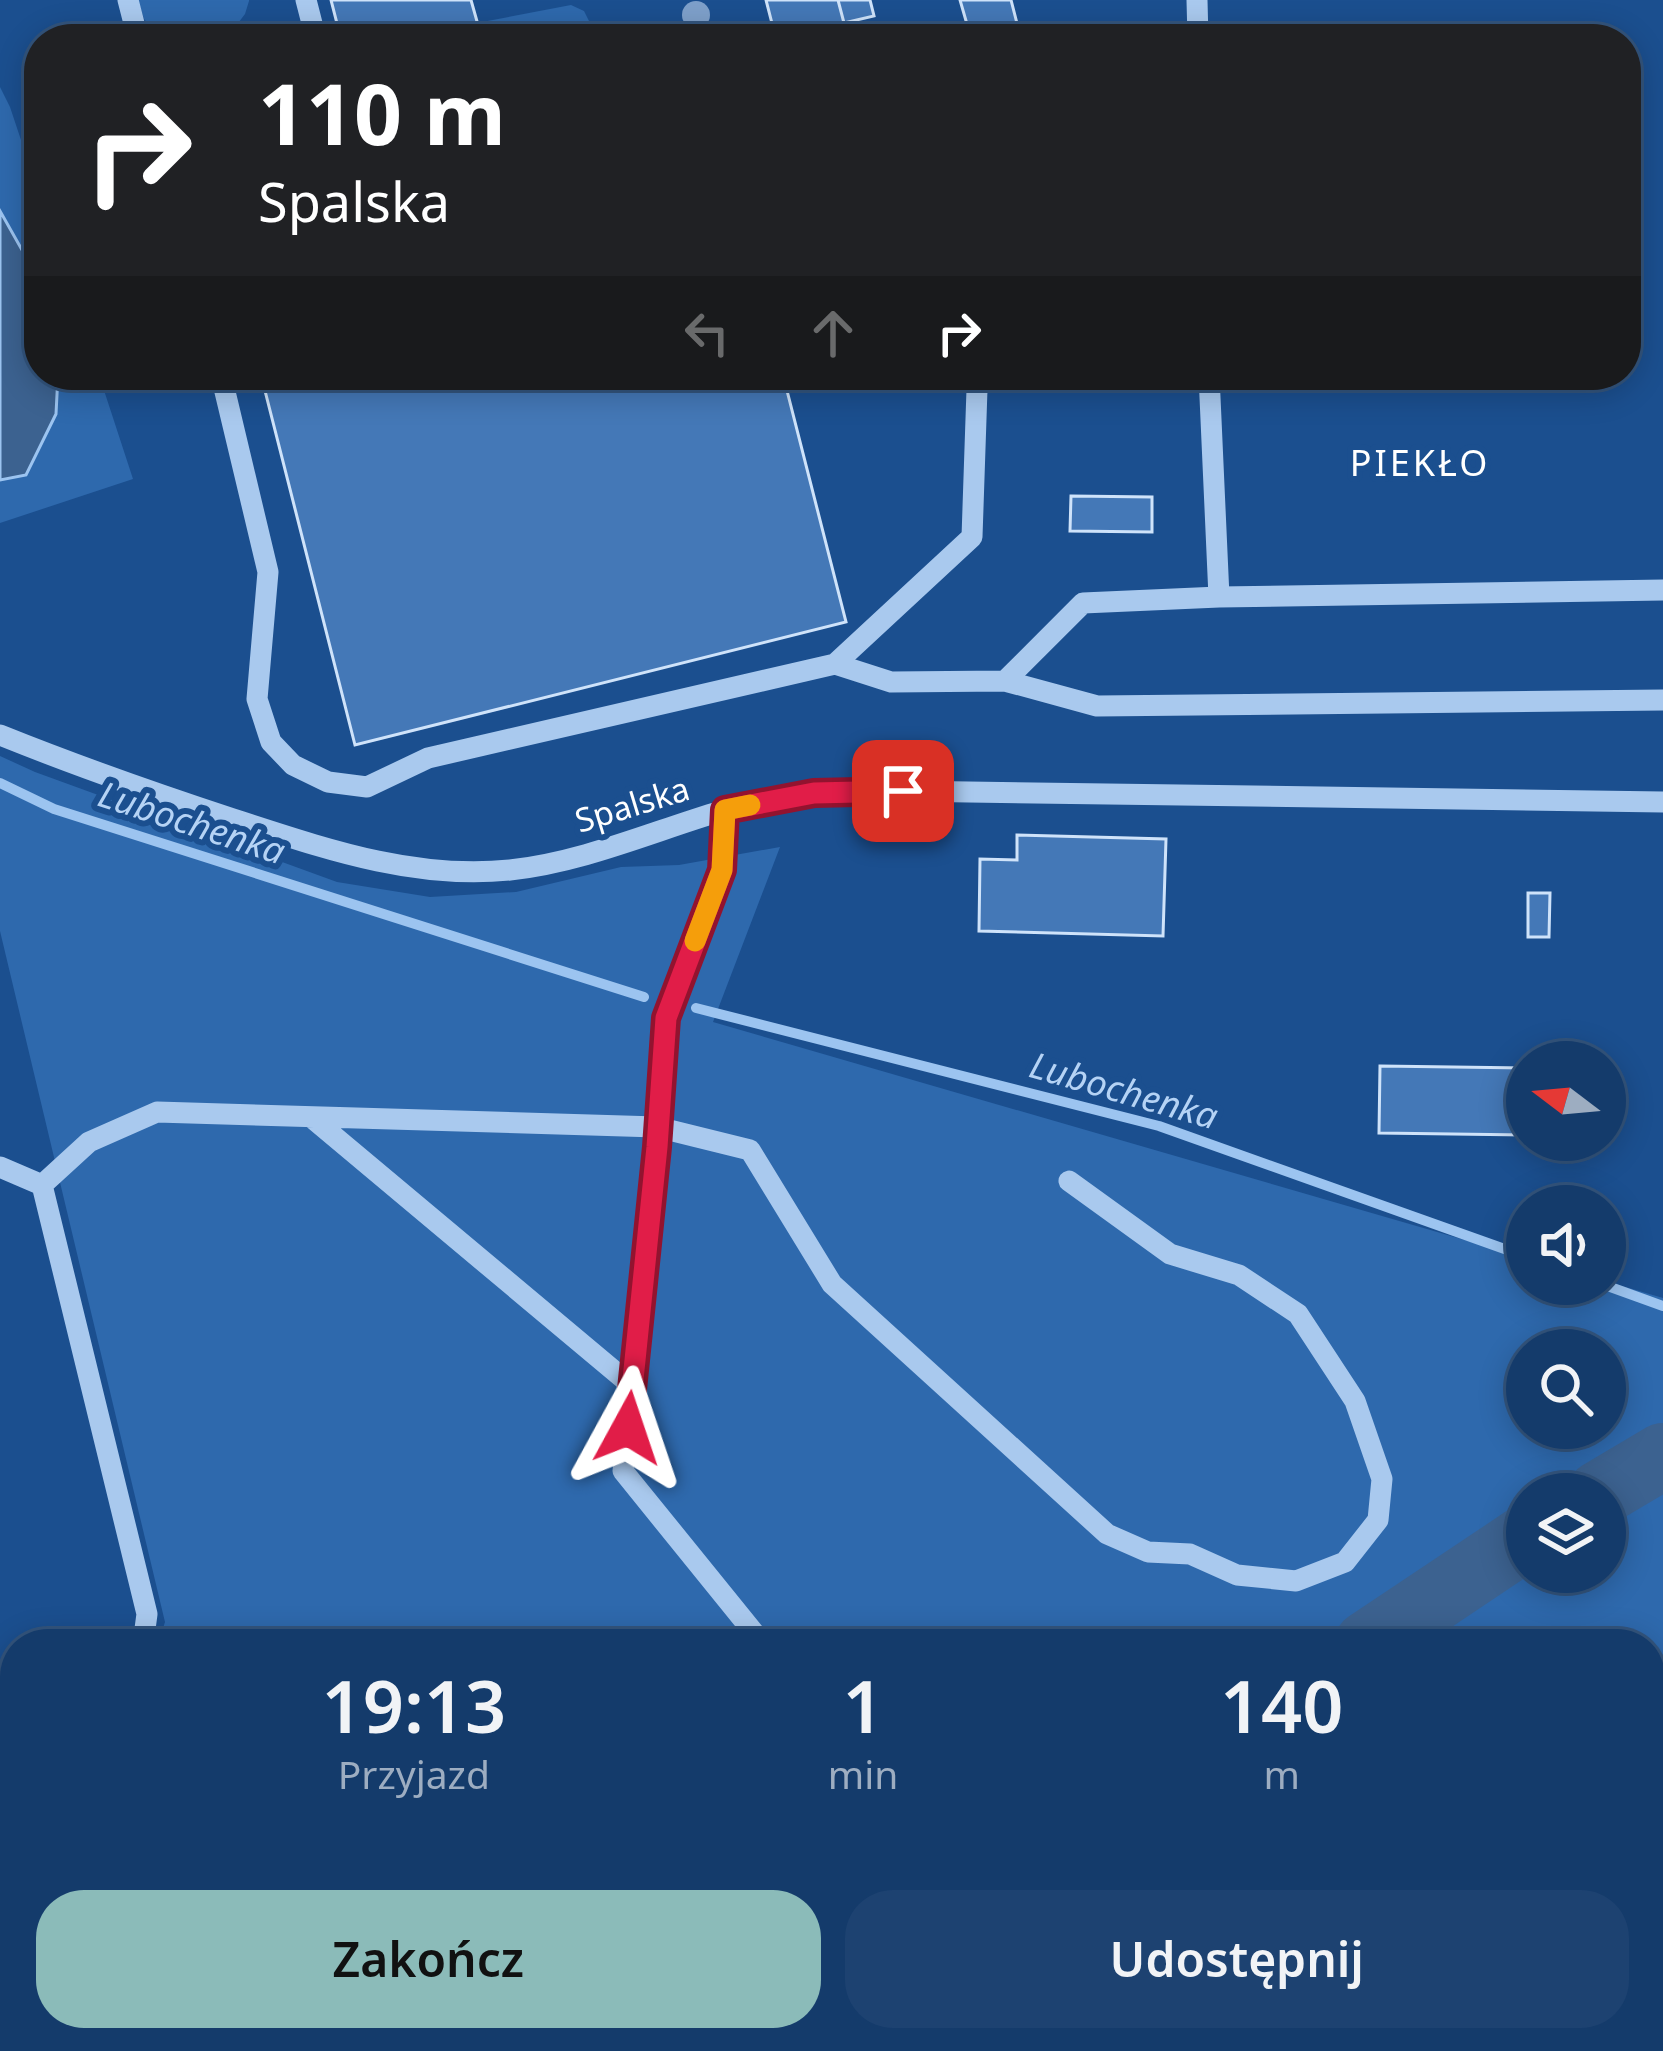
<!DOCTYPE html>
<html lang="pl">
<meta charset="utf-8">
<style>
:root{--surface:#143b6b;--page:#1d4271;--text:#f1f3f6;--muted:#9dadc1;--line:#33557e;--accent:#8bbbb9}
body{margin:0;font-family:"Noto Sans",sans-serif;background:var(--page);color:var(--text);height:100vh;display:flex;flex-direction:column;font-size:45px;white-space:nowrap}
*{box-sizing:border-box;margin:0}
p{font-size:39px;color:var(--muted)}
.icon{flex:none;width:66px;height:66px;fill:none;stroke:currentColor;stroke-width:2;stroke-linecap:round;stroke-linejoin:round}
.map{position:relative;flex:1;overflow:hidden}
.details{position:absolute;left:0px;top:1629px;width:1665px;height:423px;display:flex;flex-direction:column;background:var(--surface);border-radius:48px 48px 0 0;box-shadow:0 6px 30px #0003,0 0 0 3px var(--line)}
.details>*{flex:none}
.guide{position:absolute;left:24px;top:24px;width:1617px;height:366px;border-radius:48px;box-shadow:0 6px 30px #0003,0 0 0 3px var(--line);background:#202124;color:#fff;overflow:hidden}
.needle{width:78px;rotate:286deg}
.controls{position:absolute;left:1506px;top:1041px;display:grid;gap:24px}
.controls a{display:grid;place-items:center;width:120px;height:120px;border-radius:50%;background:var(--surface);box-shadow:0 6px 30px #0003,0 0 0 3px var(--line);font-size:60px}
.pin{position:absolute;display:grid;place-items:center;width:102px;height:102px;color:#fff;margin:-51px;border-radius:24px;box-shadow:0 6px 18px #0006}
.me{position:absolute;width:132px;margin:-66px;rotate:5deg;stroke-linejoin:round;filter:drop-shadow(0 0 9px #0008)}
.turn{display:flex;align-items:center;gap:42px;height:252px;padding:0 36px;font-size:54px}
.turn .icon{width:156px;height:156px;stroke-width:2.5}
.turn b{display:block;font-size:84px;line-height:102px}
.lanes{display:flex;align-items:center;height:114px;padding:0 36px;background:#0003;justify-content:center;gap:60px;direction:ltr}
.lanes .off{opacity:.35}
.eta{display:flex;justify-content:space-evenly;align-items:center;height:204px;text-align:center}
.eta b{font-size:72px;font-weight:600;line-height:84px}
.button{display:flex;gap:24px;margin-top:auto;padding:24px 36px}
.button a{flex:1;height:138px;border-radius:48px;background:var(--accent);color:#111;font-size:48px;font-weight:600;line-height:138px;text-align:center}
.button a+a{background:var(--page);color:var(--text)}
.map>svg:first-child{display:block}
.green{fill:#2e69ad;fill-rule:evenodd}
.water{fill:#3c6290;stroke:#9cc4f0;stroke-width:3}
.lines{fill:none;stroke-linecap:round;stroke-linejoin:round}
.stream{stroke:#9cc4f0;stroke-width:10}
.river{stroke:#3c6290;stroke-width:66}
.building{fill:#4478b7;stroke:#cfe3fa;stroke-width:3}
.minor{stroke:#a9c9ee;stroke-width:21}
.tree{fill:#7ea0ca}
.route-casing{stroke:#92132f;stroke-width:30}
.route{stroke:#e11d48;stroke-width:21}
.slow{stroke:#f59e0b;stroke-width:21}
.labels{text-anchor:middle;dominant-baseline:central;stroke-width:12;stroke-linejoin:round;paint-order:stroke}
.street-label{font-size:33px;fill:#fff;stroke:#1b4f8f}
.neighbourhood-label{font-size:36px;letter-spacing:3px;fill:#fff;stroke:#1b4f8f}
.water-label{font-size:36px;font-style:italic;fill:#b5d3f5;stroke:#1b4f8f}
</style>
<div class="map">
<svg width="1663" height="2051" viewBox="0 0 1663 2051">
<rect width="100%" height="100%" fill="#1b4f8f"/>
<path class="green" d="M138,0H249V1L245,14L226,39H161L144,19Z
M571,5L584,11L598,39H453L479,32L477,23Z
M0,87L10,107L39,194V375H99L133,479L0,523Z
M0,756L35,772L337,882L430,897L516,892L621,867L679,865L780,847L713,1022L1527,1258V1284H1605V1281L1663,1298V2051H483L478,2037H1650V1644H158L165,1622L0,931ZM1527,1350H1605V1428H1527ZM1527,1494H1605V1572H1527Z
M15,1757V2037H135L112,2051H0V1760Z"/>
<path class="water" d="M0,211L39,280V375H58L56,414L26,475L0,480Z"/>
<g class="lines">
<path class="stream" d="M0,783L54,809L644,997
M696,1008L1159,1126L1527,1257
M1602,1284L1663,1306"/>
<path class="river" d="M1599,1494L1663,1456
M1367,1644L1527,1537
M927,2051L940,2037"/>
</g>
<path class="building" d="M331,0H471L480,32L453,39H341Z
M766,0H838L844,23L776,39Z
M838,0H870L874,16L844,23Z
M960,0H1011L1021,39H968L971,38Z
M261,375H783L846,622L355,745Z
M1071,496L1152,497V532L1070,531Z
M1017,835L1166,839L1163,936L979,931L980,859L1017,860Z
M1528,893H1550L1549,937H1528Z
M1380,1066L1527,1068V1135L1379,1133Z
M355,2037H392L400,2051H331Z"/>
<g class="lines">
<path class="minor" d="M128,0L138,39
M306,0L316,39
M1197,0L1198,39
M897,39L922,33
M221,375L268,572L257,699L271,742L293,765L328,782L367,787L428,758L835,664L891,682L1005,681L1097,706L1663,700
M1209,375L1219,597
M835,664L972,537L977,389L990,375
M1005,681L1083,603L1219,597L1663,590
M0,735C77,766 154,793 233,819C323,848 413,880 510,870C583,862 651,832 721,811C781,793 841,792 903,791L1663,802
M725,810L723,870L666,1018L657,1147L623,1471L763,1644
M311,1117L631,1385
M0,1167L42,1185
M42,1185L89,1142L157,1112L657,1127L750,1150L832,1284L1107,1534L1148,1552L1190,1554L1237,1575L1296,1581L1345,1562L1378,1520L1382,1479L1355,1401L1298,1314L1239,1275L1170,1254L1069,1181
M42,1185L147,1614L143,1644
M457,2037L462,2051
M128,2051L156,2037
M861,2051L874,2037"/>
</g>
<circle class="tree" cx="696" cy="15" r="14"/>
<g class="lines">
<defs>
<path id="route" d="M628,1428L657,1147L666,1018L722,870L725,810L814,793L903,791"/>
</defs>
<use href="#route" class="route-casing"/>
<use href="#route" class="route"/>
<path class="slow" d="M695,941L722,870L725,810L750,805"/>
</g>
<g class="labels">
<g class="street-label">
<text transform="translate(632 804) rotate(-17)">Spalska</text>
</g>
<g class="neighbourhood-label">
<text x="1420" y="462">PIEKŁO</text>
</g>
<g class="water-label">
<text transform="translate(192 822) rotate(18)">Lubochenka</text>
<text transform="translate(1124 1090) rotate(16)">Lubochenka</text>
</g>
</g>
</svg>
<div class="controls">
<a><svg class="needle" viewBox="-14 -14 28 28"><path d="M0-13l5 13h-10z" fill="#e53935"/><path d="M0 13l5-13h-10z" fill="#9dadc1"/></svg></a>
<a><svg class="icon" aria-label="sound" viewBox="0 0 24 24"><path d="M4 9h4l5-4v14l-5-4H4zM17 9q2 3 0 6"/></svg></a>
<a><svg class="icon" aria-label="search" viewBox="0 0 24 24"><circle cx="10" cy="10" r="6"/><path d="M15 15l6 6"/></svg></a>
<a><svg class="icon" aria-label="layers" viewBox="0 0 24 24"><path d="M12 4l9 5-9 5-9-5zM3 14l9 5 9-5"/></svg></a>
</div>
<div class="pin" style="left:903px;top:791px;background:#d93025"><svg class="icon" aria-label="arrive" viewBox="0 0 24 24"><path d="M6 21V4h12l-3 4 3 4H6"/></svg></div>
<svg class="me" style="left:628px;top:1428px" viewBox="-20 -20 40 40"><path d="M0-17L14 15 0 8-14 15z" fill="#e11d48" stroke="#fff" stroke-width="4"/></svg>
<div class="guide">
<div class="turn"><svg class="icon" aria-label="right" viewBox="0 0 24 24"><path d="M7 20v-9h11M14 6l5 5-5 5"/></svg><div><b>110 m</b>Spalska</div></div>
<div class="lanes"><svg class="icon off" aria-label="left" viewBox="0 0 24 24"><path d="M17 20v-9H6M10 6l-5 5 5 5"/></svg><svg class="icon off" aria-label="ahead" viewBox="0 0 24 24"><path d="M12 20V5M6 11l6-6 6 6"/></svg><svg class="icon" aria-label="right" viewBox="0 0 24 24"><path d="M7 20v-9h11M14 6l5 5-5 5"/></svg></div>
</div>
<section class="details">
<div class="eta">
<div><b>19:13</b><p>Przyjazd</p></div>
<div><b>1</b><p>min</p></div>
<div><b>140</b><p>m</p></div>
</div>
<div class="button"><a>Zakończ</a><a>Udostępnij</a></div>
</section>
</div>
